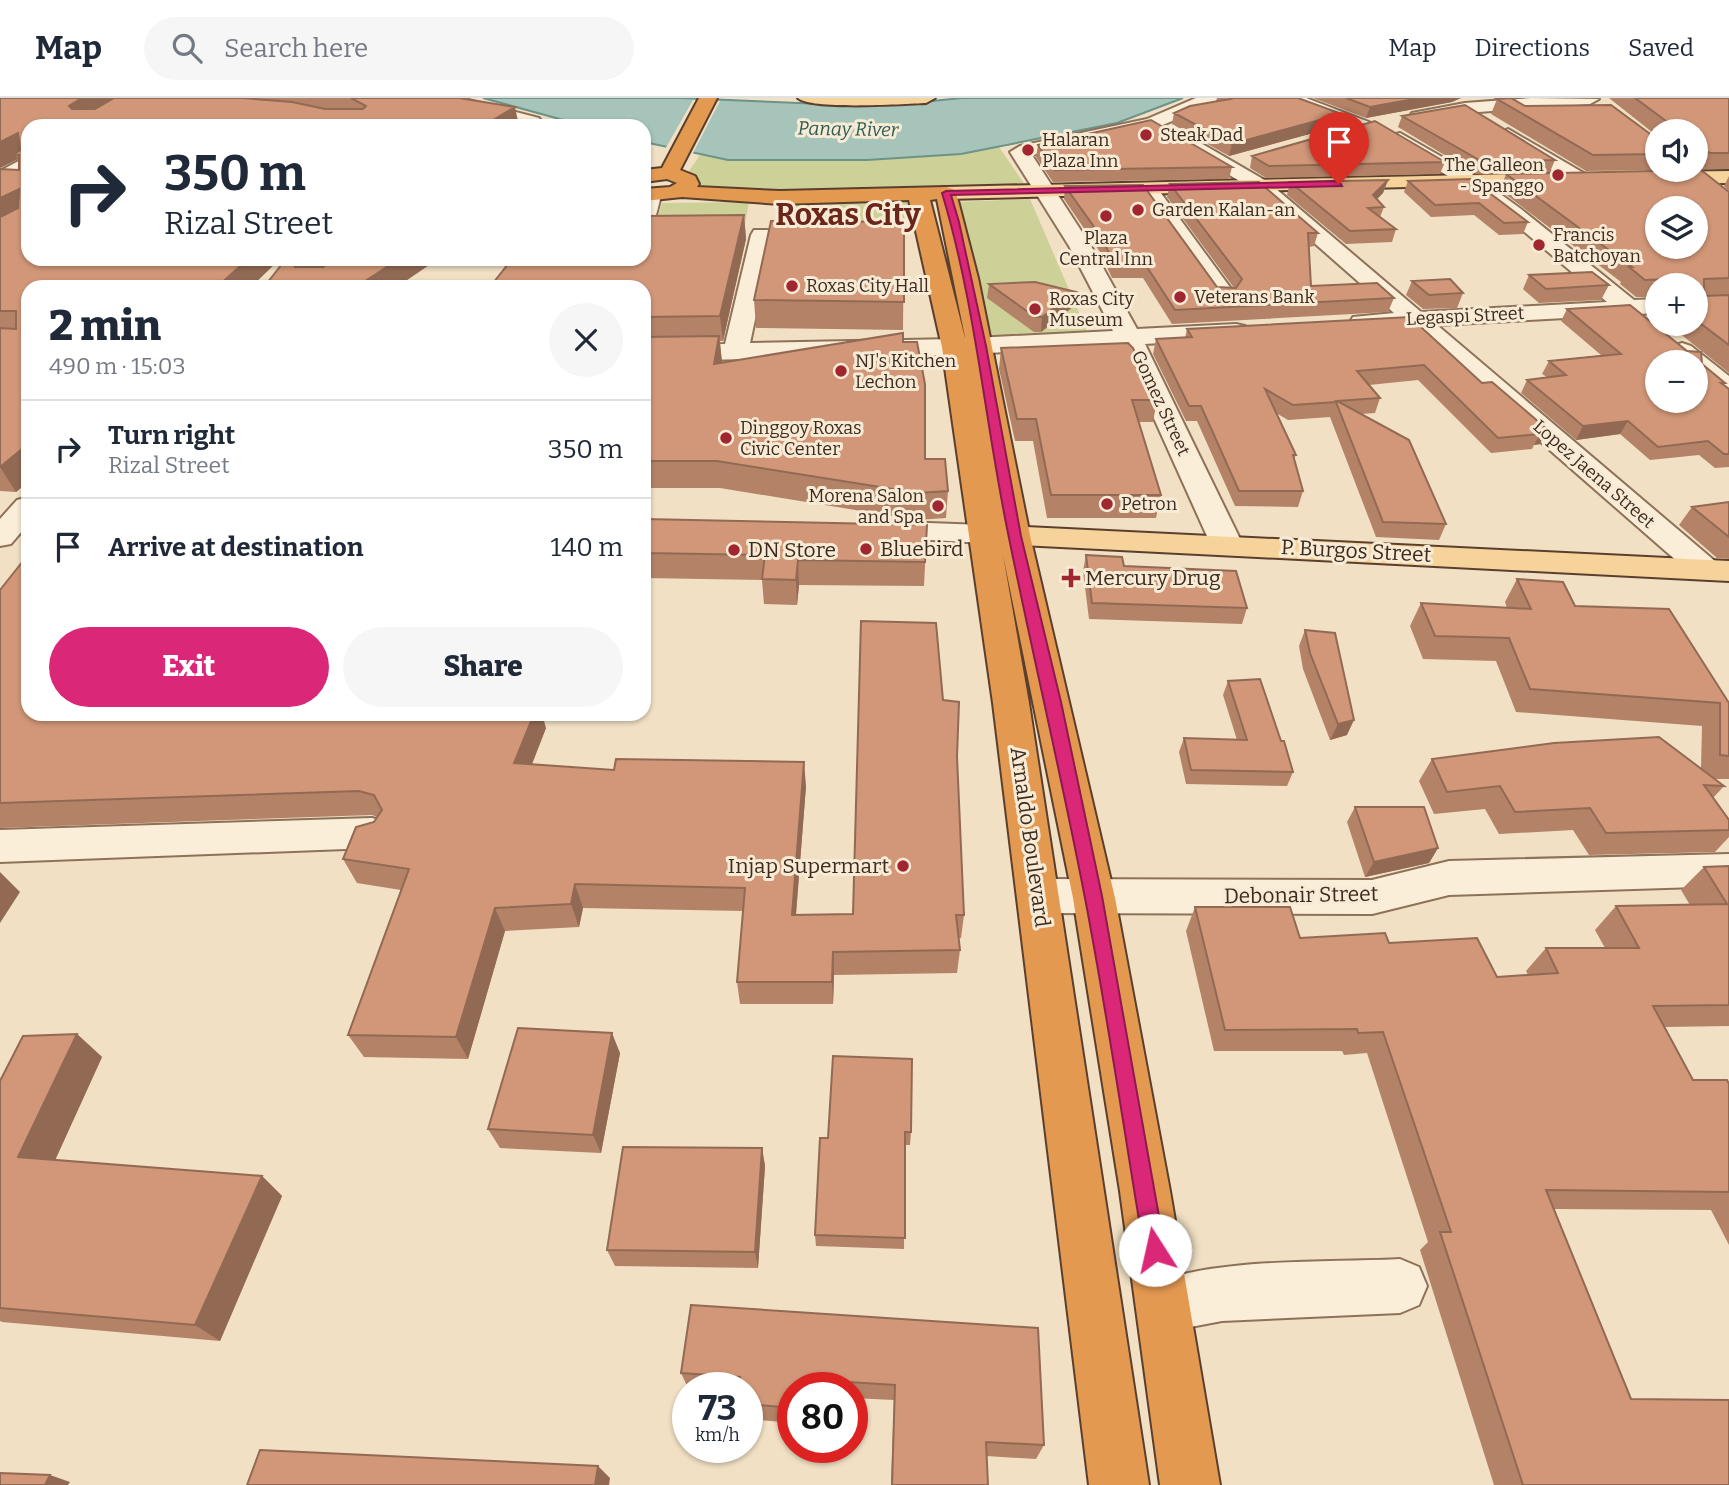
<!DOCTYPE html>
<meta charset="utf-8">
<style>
:root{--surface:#fff;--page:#f6f6f7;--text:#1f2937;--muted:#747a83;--line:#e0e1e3;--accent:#db2777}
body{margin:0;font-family:Bitter,serif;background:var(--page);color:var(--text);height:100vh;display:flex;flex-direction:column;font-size:26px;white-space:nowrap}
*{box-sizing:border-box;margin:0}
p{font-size:23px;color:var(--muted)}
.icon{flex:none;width:38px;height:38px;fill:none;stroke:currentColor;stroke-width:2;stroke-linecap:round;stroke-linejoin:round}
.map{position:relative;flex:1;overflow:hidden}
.details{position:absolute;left:21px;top:182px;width:630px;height:441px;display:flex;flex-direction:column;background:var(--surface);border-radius:21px;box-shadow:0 2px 5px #0004}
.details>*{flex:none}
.guide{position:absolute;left:21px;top:21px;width:630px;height:147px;border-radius:21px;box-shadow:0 2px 5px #0004;background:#fff;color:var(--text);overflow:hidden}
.fabs{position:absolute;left:1645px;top:21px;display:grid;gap:14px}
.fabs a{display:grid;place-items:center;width:63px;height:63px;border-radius:50%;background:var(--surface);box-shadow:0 2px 5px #0004;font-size:35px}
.speed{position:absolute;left:672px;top:1274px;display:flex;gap:14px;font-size:35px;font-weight:700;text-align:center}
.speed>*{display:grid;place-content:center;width:91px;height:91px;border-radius:50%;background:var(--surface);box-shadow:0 2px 5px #0004;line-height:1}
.speed small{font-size:18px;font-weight:400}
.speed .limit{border:10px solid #d22;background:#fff;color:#111}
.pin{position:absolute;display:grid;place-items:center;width:60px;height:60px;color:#fff;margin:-72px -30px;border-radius:50% 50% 50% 0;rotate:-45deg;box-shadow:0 0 7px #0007}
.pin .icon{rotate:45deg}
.me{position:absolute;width:77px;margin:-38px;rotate:350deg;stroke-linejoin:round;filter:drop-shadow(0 0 5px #0008)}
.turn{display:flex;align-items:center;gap:24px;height:147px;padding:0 28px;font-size:32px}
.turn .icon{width:91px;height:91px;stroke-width:2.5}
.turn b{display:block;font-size:49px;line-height:60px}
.round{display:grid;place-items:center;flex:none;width:74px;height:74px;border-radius:37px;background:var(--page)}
.overview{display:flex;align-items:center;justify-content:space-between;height:119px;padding:0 28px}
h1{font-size:42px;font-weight:800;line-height:52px}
.action{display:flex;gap:14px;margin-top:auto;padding:14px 28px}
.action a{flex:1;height:80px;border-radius:42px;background:var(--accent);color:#fff;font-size:28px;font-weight:800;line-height:80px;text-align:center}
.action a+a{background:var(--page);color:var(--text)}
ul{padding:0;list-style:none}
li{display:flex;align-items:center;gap:21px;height:98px;padding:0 28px;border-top:2px solid var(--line)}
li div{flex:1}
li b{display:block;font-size:26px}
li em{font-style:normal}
header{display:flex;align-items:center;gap:42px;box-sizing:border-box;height:98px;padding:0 35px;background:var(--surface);border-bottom:2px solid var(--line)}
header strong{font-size:33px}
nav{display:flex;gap:38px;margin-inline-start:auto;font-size:24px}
.search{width:490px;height:63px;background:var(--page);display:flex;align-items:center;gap:18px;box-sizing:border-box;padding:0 24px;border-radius:38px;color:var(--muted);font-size:26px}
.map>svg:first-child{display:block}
.green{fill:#cdd097}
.water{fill:#a6c4b9;stroke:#6c9387;stroke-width:2}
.pier{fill:#f1e0c4}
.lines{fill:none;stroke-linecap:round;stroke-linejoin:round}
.minor-casing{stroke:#8d7159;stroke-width:4}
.major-casing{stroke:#5b3f2e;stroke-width:4}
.highway-casing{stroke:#5b3f2e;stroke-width:4}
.minor{fill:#fbeed8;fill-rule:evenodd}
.major{fill:#f6d39b;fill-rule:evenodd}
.highway{fill:#e49951;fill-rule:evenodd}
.wall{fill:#b48267}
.shaded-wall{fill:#926a54}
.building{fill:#d19778;stroke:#926a54;stroke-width:2;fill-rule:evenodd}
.route{fill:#db2777;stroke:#8e194d;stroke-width:2}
.poi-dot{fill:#a0262f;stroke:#f8ebd5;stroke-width:2.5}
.labels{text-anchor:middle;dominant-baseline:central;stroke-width:6;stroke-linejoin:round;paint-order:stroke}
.far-poi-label{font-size:18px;fill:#3c2b1e;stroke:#f8ebd5;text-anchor:start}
.far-street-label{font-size:18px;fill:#3c2b1e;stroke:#f8ebd5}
.far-water-label{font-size:19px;font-style:italic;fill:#2d5d56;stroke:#f8ebd5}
.poi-label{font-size:21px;fill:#3c2b1e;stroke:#f8ebd5;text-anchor:start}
.street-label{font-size:21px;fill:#3c2b1e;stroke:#f8ebd5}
.far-town-label{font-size:30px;font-weight:bold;fill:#6b261b;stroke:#f8ebd5}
</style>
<header>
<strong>Map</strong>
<div class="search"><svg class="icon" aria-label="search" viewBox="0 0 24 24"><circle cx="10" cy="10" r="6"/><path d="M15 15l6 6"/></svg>Search here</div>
<nav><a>Map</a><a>Directions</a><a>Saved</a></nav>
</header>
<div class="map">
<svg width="1729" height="1387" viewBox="0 0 1729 1387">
<rect width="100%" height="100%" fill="#f1e0c4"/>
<path class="green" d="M999,49L1025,87L756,97L698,89L689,73L700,57C736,64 771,62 807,62C872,62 936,61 999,49Z
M1030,101L1089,238L991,241L957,104Z
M783,103H910L916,135L780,134Z
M749,104L743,137H653L662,105Z"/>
<path class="water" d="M483,0H681L847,7L912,5L962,0H1183L1117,25L961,56L867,62H728L644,44V28H585Z"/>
<path class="pier" d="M693,2L720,3L692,57L664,53Z"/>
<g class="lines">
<defs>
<path id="minor" d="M431,0H461L539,20L542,24L539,28H527L434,4Z
M1196,0H1220L1217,4L1158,29L1032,57L1091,148L1137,231L1236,226L1245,228L1248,233L1245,238L1236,240L1145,246L1243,447L1238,454L1227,456L1216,454L1211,447L1121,247L955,257L644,263V247L725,246L751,137L754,132H770L773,137L750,245L955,241L1113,233L1069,148L1010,54L1020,48L1147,21Z
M1281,0H1306L1369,24L1372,28L1369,32H1357L1284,4Z
M1531,0L1599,1L1590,6L1465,15L1418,24L1409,19L1412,15L1465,5Z
M1508,31L1587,77L1590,81L1587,85H1573L1501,41L1499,37Z
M1400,35L1477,79L1521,111L1634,202L1657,201V215L1437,227L1716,464L1721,471L1716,478L1705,481L1694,478L1409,229L1362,231L1353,229L1350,224L1353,219L1394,215L1254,92L1176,44L1178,40H1192L1268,84L1421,214L1607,204L1507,119L1463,87L1393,45L1391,41L1393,37Z
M28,58V72L0,87V73Z
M1148,85L1155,87L1232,192L1236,197L1232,202H1216L1138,91L1141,87Z
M651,92L658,94L661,98L652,132L644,133V94Z
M1682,245L1691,248L1729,278V299L1720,297L1696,277V264C1683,264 1677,264 1669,253L1673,248Z
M28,399V426L11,446L0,448V421L17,402Z
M873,423L984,427L995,429L999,436L995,443L984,445L862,438L858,432L862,426Z
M372,720L386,724L392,735L386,746L372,750L0,764V732Z
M1729,756V788L1449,797L1372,816L1039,815L1024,810L1018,798L1024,786L1039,781L1372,782L1449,763Z
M1400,1161L1419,1169L1427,1188L1419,1207L1400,1215L1222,1223L1164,1234L1145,1226L1137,1207L1145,1188C1214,1159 1324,1165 1400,1161Z"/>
<path id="major" d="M798,0H935L926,5C904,6 810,12 798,0Z
M1729,73V85L1658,86L1651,84L1648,80L1651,76L1658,74Z
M1555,75L1562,77L1565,81L1562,85L946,101L939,99L936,95L939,91L946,89Z
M984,427L1729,463V483L984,445L973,443L969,436L973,429Z"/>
<path id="highway" d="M699,0H717L680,72L695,78L699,86L697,89L780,93L946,89L953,91L956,95L978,180L1030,438L1115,800L1170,1093L1220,1387H1160L1120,1093L1073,800L1003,457L1029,605L1149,1387H1089L993,605L942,249L909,102L780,106L682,99L644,103V91L670,89L677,85L667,81L644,84V72L662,70ZM937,101L966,244L930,102Z"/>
</defs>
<use href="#minor" class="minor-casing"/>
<use href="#major" class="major-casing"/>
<use href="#highway" class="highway-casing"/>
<use href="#minor" class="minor"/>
<use href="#major" class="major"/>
<use href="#highway" class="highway"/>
</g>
<path class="wall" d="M0,0L112,1L114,0H459L28,161H280L251,189H28V384L16,394L0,393V71L19,72V63L18,61L0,70Z
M1217,0H1298L1339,28L1229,58L1172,26L1174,15L1216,3Z
M1313,0H1477H1461L1452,4L1366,20Z
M1609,0H1729V71H1702L1696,67V33H1657V38Z
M1497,1L1657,41V72H1662L1586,73L1491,16Z
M1402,18L1555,62L1550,74L1476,76L1398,29Z
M1038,47L1232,69L1229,81L1053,84L1036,59Z
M1252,58L1445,64L1440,76L1266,80L1250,70Z
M1506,76L1729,94V275L1668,226H1696V187H1657V199H1636L1620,186L1621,184L1500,92Z
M1729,78V93L1724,88Z
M1471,81L1528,124L1523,136L1499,137L1474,117L1431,119L1404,94L1408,83Z
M1388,82L1383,95L1377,101L1384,109L1380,119L1396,131L1392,144L1346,146L1287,97L1290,84Z
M1170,86L1318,135L1314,148L1309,149L1311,188L1394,200L1388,214L1172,226L1143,180H1112L1100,154L1064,101L1065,88L1217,189L1234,190L1167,99Z
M744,117L746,141L723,243H720L722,265L903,244L925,361L948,393L946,420L917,422L720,390H644V189Z
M904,124L903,232L756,230L754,202Z
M1529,177L1609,187L1601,202L1539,205L1523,191Z
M1412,183L1463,195L1457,210L1423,211L1406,197Z
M989,186L1074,208L1041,234H1034L987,200Z
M1567,211L1702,266L1725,285L1724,287L1729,291V369L1715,370L1699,357L1650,362L1620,336L1576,342L1521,295L1527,282L1547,279L1542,276L1549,263L1601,257L1561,223Z
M1410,219L1482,285L1547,331L1540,346L1534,347L1532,351L1491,355L1418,282L1369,287L1380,300L1375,315L1361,316L1446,426L1439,442L1376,439L1330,319L1288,322L1276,315L1296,357L1294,361L1303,393L1298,409L1235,408L1197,323H1186L1153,256L1156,241L1185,240L1187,231Z
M1001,250L1157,302L1153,324H1138L1161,397L1156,420H1047L1033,343H1015L999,271Z
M1729,404V461L1717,460L1679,427L1692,409Z
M644,421L927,427L924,488L799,487L797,507L764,506L762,482L644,480Z
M1086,457L1124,468L1247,510L1242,526L1089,521L1083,473Z
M1517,481L1575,508L1729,605V681H1714L1724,688L1713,700L1729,722V739L1715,754L1589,757L1573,732L1499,736L1485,711L1434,716L1419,683L1432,661L1701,671L1702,628L1516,614L1496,563L1423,561L1410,528L1421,505L1507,510L1505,504Z
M0,492L28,616L546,630L532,666L806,688L796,817L853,816L943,602L957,659L964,817L961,840H958L960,852L957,875L834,877L833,906H740L737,884L743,813L583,810L579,829L505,833L468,961L364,959L348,937L401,792L357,785L343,761L377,719L372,717L0,730Z
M1305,532L1347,637L1330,642L1303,571L1299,548Z
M1228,583L1281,643L1293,674L1287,688L1186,686L1179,654L1184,640L1237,642L1223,597Z
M1355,709L1438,750L1429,765L1365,779L1347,724Z
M1729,768V928L1665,929L1693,982L1729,986V1147L1711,1112L1554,1111L1631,1301L1729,1387H1494L1420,1152L1428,1144L1367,955L1344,957L1342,953H1214L1186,833L1195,809L1300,840L1389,845L1497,879L1528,877L1526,873L1546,850H1605L1595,832L1616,808L1690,807L1681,792L1704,769Z
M77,936L102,959L55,1062L262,1078L282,1098L220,1243L2,1224L0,1223V983Z
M620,955L601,1055L500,1050L488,1031Z
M911,1034L910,1047H905L904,1151L816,1148L815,1137L828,1040Z
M762,1050L765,1068L758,1170L615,1168L607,1152Z
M1038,1230L1044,1347L1036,1361L986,1358L988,1387H891L894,1302L852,1300V1290H793V1325L747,1321V1290H688L681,1275Z"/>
<path class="shaded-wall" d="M82,0H112L114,4L78,28L69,8Z
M1420,0H1461L1452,4L1366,20L1370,9Z
M515,9L519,28H483Z
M1342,16L1339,28L1229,58L1232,46Z
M18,35L21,60L19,57L15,56L18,61L0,70V44Z
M1704,51L1696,67V53Z
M1388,82L1383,95L1369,109L1373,97Z
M19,91L28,109L0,126V100Z
M744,117L746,141L723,243L720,218Z
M248,161H280L251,189H217Z
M300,161H338L301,189L293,166Z
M399,161H438L397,189H356Z
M1076,194L1074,208L1041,234L1042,219Z
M719,238L722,264L716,292L714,266Z
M1628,323L1620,336L1576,342L1583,328Z
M1547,331L1540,346L1534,347L1540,336L1537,332Z
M28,346V384L16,394L0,369Z
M798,462L799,487L797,507L796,482Z
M534,616H542L546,630L523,689L514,665Z
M1354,622L1347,637L1330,642L1338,626Z
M804,664L806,688L794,840L792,817Z
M1438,750L1429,765L1365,779L1374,764Z
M0,774L20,794L0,825Z
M575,786L583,810L579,829L571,806Z
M495,810L505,833L468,961L456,939Z
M833,854L834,877L833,906L832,884Z
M612,935L620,955L601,1055L593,1037Z
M77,936L102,959L47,1080L18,1059Z
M762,1050L765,1068L758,1170L755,1154Z
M262,1078L282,1098L220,1243L195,1227Z
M598,1368L610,1380L609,1387H595Z
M50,1377L70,1384L68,1387H45Z"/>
<path class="building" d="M0,0H82L69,8L72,11H95L114,0H242L292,4L325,11H363L366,8L351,0H459L515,9L483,28H28V161H248L217,189H28V346L0,369V230L16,231V213H0V119L18,110L19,91L0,100V71L19,72V57L15,56L20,52L18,35L0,44Z
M1228,0H1298L1342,16L1232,46L1174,15L1190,8L1230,1Z
M1346,0H1420L1370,9Z
M1511,0L1525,8L1611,7L1657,41V56L1593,57L1497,1Z
M1635,0H1729V55H1710L1704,51L1696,53V33H1667L1666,23Z
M1465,7L1555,62L1481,63L1402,18Z
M1151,22L1232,69L1054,72L1038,47Z
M1375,23L1445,64L1269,68L1252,58Z
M1701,72L1729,94V180L1704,181V198L1729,197V247L1696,222V187H1669L1668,181L1645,182L1629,169H1632L1506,76ZM1657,110H1696V149H1657Z
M1471,81L1528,124L1504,125L1479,105L1435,107L1408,83Z
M1388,82L1373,97L1384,109L1368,110L1396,131L1350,133L1290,84Z
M1259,84L1318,135H1308L1311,188L1377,185L1394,200L1175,212L1145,166H1114L1102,140L1065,88L1143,87L1217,189L1236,190L1242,181L1170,86Z
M744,117L720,218L644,219V189H490L512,161H644V118Z
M771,123L904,124V204L754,202Z
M286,161H300L293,166L295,169H323L335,161H399L356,189H264Z
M1592,174L1609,187L1546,191L1529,177Z
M1450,181L1463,195L1429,197L1412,183Z
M1035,184L1076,194L1042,219H1035L989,186Z
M1630,207L1687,253L1701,254L1702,266L1725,285H1721L1729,291V356H1724L1708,343L1658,349L1628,323L1583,328L1527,282L1566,277L1549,263L1621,256L1567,211ZM1657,264H1696V303H1657Z
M1410,219L1482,285L1492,284L1547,331L1537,332L1540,336L1498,340L1424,267L1357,273L1380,300L1337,303L1409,342L1446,426L1383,424L1336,304L1293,307L1265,291L1296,357H1293L1303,393H1239L1201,308H1189L1156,241L1192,239L1187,231Z
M903,235V244H917L925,286V361H945L948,393L918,395L717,363H644V239L719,238L714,266Z
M1128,245L1133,250L1157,302H1132L1161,397H1051L1036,321H1017L1001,250Z
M1729,404V439L1692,409Z
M644,421L927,427L925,464L798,462L796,482L762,481L765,457L644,455Z
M1086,457L1122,459L1124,468L1236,473L1247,510L1092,505Z
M27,458L28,616H534L514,665L614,672L616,661L804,664L792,817L853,816L861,523L936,525L943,602L959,604L957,659L964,817H956L960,852L833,854L832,884H737L745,790L575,786L571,806L495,810L456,939L348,937L409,771L343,761L356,729L374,724L382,712L374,697L359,693L0,705V492Z
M1517,481L1563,484L1575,508L1669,511L1729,605V658L1720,657V605L1530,591L1509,540L1435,538L1421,505L1531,511Z
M1305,532L1335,535L1354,622L1338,626L1310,555Z
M1260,581L1281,643H1284L1293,674L1191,672L1184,640L1247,642L1228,583Z
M1659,639L1724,688L1704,687L1729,722V732L1606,735L1590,710L1515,714L1500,688L1447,694L1432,661L1554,645Z
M1355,709H1424L1438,750L1374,764Z
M1729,768V907L1653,908L1693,982H1727L1729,986V1094L1546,1092L1631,1301L1729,1302V1387H1523L1440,1134H1451L1383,934L1358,935L1357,931L1225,932L1195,809H1290L1300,840L1385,835L1389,845L1477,840L1497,879L1558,875L1546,850H1639L1616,808L1727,806L1704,769Z
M518,930L612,935L593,1037L488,1031Z
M77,936L18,1059L262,1078L195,1227L0,1210V983L23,938Z
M833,958L912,961L911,1034H905V1140L815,1137L820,1040H828Z
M623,1049L762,1050L755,1154L607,1152Z
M691,1207L1038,1230L1044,1347L986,1344L988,1387H892L895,1287L833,1283V1290H793V1310L747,1306V1290H739L740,1279L681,1275Z
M260,1352L598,1368L595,1387H247Z
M0,1375L50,1377L45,1387H0Z"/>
<path class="route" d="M1339,83L1342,88L951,97L959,124L986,248L1021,438L1061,604L1102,798L1165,1152L1162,1160L1155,1163L1147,1160L1144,1152C1124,1033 1107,913 1084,795C1061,676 1033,558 1009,440C985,326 976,207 942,95L946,93Z"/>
<g class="poi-dot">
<circle cx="1146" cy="37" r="7"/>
<circle cx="1028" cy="52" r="7"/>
<circle cx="1558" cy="77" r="7"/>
<circle cx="1138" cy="112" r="7"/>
<circle cx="1106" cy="118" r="7"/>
<circle cx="1539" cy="147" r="7"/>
<circle cx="792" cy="188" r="7"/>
<circle cx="1180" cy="199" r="7"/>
<circle cx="1035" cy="211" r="7"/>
<circle cx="841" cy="273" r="7"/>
<circle cx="726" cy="340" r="7"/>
<circle cx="1107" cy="406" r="7"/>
<circle cx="938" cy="408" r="7"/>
<circle cx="866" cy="451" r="7"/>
<circle cx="734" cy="452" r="7"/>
<path d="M1067.5 469.5h7v7h7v7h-7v7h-7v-7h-7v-7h7z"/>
<circle cx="903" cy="768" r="7"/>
</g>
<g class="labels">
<g class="far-poi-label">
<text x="1160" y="37">Steak Dad</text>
<text x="1042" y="42">Halaran<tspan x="1042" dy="21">Plaza Inn</tspan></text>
<text x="1544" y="67" text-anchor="end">The Galleon<tspan x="1544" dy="21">- Spanggo</tspan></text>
<text x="1152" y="112">Garden Kalan-an</text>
<text x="1553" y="137">Francis<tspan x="1553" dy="21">Batchoyan</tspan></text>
<text x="1106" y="140" text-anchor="middle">Plaza<tspan x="1106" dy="21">Central Inn</tspan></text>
<text x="806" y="188">Roxas City Hall</text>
<text x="1194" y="199">Veterans Bank</text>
<text x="1049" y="201">Roxas City<tspan x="1049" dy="21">Museum</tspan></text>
<text x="855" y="263">NJ's Kitchen<tspan x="855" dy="21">Lechon</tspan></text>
<text x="740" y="330">Dinggoy Roxas<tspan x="740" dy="21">Civic Center</tspan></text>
<text x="924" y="398" text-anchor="end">Morena Salon<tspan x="924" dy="21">and Spa</tspan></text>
<text x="1121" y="406">Petron</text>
</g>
<g class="far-street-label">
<text transform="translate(1465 218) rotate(-3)">Legaspi Street</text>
<text transform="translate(1161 305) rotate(65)">Gomez Street</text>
<text transform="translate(1594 376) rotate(41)">Lopez Jaena Street</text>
</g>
<g class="far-water-label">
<text transform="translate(848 31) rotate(1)">Panay River</text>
</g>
<g class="poi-label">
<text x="880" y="451">Bluebird</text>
<text x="748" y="452">DN Store</text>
<text x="1085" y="480">Mercury Drug</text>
<text x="889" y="768" text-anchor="end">Injap Supermart</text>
</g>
<g class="street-label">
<text transform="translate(1356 453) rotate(3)">P. Burgos Street</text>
<text transform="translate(1030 739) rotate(82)">Arnaldo Boulevard</text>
<text transform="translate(1301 797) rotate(-1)">Debonair Street</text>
</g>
<g class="far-town-label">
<text x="848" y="117">Roxas City</text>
</g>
</g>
</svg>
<div class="fabs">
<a><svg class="icon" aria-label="sound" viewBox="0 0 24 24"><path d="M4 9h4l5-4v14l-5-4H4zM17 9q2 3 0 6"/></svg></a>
<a><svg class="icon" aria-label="layers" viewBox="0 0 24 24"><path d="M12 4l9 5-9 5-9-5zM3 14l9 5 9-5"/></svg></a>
<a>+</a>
<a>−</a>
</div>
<div class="speed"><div>73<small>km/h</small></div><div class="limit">80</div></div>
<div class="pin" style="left:1339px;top:86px;background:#d93025"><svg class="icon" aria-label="arrive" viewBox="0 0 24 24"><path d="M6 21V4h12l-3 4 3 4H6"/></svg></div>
<svg class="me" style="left:1155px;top:1152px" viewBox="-20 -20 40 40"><circle r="19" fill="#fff"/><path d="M0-13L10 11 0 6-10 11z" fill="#db2777"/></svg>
<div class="guide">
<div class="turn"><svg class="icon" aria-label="right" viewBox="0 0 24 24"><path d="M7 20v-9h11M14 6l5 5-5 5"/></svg><div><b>350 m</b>Rizal Street</div></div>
</div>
<section class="details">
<div class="overview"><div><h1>2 min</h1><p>490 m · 15:03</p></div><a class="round"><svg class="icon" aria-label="close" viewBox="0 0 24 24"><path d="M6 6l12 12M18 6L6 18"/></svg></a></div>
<ul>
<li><svg class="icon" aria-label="right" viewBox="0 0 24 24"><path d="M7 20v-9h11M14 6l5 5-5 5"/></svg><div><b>Turn right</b><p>Rizal Street</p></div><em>350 m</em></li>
<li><svg class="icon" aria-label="arrive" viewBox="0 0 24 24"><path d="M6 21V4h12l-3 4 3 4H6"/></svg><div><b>Arrive at destination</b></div><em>140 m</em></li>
</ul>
<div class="action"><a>Exit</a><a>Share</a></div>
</section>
</div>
